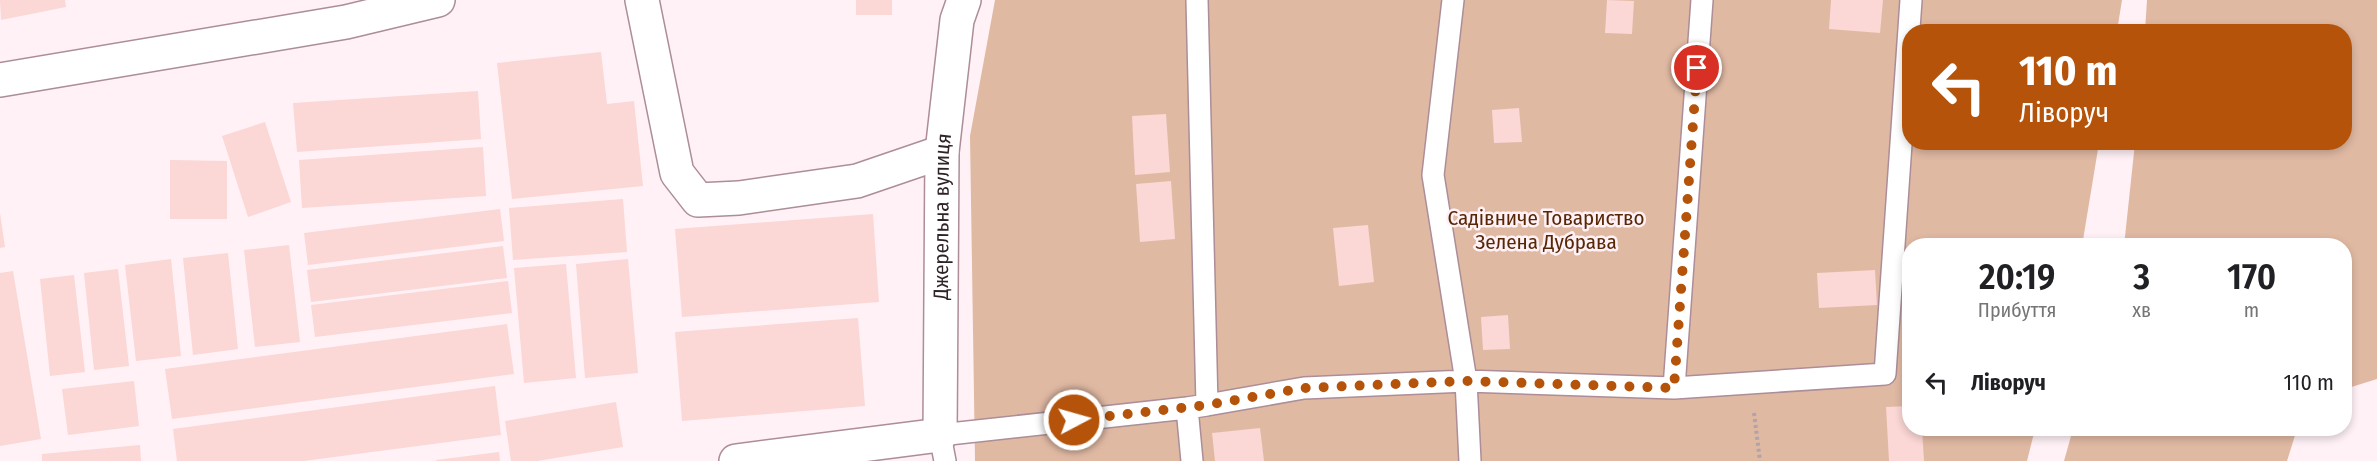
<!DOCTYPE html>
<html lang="uk">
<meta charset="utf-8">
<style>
:root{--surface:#fff;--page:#f2f2f2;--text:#202124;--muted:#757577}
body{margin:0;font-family:"Fira Sans Condensed",sans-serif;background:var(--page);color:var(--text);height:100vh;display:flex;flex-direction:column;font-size:22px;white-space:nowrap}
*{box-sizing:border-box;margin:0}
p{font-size:20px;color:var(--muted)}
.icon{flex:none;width:33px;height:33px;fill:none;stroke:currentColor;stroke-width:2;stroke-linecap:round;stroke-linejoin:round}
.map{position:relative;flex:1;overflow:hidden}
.drawer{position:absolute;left:1902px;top:238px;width:450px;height:198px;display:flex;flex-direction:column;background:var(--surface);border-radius:24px;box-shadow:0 3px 9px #0003}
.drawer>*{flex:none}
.hud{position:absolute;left:1902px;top:24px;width:450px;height:126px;border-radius:24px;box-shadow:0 3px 9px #0003;background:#b45309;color:#fff;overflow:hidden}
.pin{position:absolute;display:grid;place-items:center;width:51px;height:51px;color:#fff;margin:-26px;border:3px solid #fff;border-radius:50%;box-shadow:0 2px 6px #0007}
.me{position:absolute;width:66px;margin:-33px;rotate:84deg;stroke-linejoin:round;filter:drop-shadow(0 0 4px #0008)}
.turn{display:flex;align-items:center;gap:21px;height:126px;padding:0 18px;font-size:27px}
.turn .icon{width:78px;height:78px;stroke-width:2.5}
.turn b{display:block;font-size:42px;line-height:51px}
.eta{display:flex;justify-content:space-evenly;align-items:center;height:102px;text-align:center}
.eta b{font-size:36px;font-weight:600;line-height:42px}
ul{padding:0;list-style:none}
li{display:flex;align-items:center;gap:18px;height:84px;padding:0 18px}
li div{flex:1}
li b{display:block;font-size:22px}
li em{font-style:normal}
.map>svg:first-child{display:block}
.green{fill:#e0b9a3}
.building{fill:#fbd7d5}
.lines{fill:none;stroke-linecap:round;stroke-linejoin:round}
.service-casing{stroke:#ac8d98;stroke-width:24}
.minor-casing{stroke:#ac8d98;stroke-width:36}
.path{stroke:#b1a3a8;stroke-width:4;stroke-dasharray:3 3;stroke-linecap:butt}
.service{stroke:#fff;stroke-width:21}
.minor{stroke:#fff;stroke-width:33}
.route{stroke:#b45309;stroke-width:10;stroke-dasharray:0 18}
.labels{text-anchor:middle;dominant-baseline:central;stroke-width:5;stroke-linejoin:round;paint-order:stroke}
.street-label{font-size:21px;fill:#2f2327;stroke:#fff1f6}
.park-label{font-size:21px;fill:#572705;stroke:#fff1f6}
</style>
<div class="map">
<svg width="2377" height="461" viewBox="0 0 2377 461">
<rect width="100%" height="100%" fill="#fff1f6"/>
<path class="green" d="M995,0H2122L2117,31L1910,32V142L2099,143L2082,246H1910V429H2035L2027,461H975L970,136Z
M2147,0H2377V379L2345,389L2344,246H2124L2135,143L2344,142V32L2145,31Z
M2073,429H2297L2287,461H2064Z"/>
<path class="building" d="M0,0H65L66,7L1,20Z
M856,0H892V15H856Z
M1607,0L1634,1L1632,34L1605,33Z
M1831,0H1883L1880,33L1829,29Z
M601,52L607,104L634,101L643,186L512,199L497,63Z
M478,91L481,139L297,152L293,103Z
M1519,108L1522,142L1494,143L1492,110Z
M1166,114L1170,172L1135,175L1132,116Z
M265,122L291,202L248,217L222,136Z
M483,147L486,196L302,208L299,160Z
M170,160L227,161V219H170Z
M1171,181L1175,239L1140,242L1136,184Z
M623,199L627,252L513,260L509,208Z
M500,209L504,241L308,265L304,233Z
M0,213L5,247L0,248Z
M873,214L879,302L682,317L675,229Z
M1368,225L1374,282L1339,286L1333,228Z
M289,245L300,342L255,347L244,250Z
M503,246L507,278L311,302L307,270Z
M228,253L238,349L193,355L183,258Z
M171,259L181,356L136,361L125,265Z
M628,259L638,373L585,378L576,264Z
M566,264L576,378L524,383L514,268Z
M118,269L129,366L94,370L84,273Z
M1875,270L1877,305L1819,308L1817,273Z
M13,271L41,439L0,446V273Z
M74,275L85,372L50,376L40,279Z
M508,281L512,313L315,337L311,305Z
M1508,315L1510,349L1483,350L1481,317Z
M858,318L865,406L682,421L675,332Z
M507,324L514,374L172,419L165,369Z
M134,381L139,426L68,435L62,389Z
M495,386L501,435L304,461H177L173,429Z
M616,402L623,447L537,461H511L505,421Z
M1910,406V429H1922L1924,461H1889L1886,407Z
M1260,428L1264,461H1215L1212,433Z
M140,445L141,461H42V454Z
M499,452L500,461H436V460Z"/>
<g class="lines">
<defs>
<path id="service" d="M1453,0L1433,175L1466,381L1470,461
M1674,388L1702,0
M1207,405L1304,388L1466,381L1674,388L1885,374L1911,0
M945,461L940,435L1187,408
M1192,461L1187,408L1207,405L1197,0"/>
<g id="minor">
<path d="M642,0L677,173L698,200L739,198L857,181L942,152"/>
<path d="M0,80L346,22L438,0"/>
<path id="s1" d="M736,461L940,435L942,152L957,20L964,0"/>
</g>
</defs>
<use href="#service" class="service-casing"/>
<use href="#minor" class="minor-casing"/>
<path class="path" d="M1754,413L1760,461"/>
<use href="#service" class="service"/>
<use href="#minor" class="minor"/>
</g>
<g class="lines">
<path class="route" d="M1074,420L1207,405L1304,388L1466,381L1674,388L1697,68"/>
</g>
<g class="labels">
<g class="street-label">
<text stroke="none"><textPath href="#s1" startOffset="424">Джерельна вулиця</textPath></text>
</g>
<g class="park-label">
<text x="1546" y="218">Садівниче Товариство<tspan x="1546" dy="24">Зелена Дубрава</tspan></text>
</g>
</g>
</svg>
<div class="pin" style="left:1697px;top:68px;background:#d93025"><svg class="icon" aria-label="arrive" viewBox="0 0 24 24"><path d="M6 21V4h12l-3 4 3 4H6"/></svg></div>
<svg class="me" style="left:1074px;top:420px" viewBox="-20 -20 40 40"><circle r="17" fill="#b45309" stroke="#fff" stroke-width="3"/><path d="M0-11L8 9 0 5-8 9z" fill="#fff"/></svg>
<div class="hud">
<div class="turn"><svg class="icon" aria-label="left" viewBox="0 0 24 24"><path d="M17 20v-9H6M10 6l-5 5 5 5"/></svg><div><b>110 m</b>Ліворуч</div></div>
</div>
<section class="drawer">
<div class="eta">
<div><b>20:19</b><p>Прибуття</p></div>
<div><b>3</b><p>хв</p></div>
<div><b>170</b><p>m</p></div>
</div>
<ul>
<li><svg class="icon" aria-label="left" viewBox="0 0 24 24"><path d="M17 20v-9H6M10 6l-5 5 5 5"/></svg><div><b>Ліворуч</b></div><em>110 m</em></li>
</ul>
</section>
</div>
